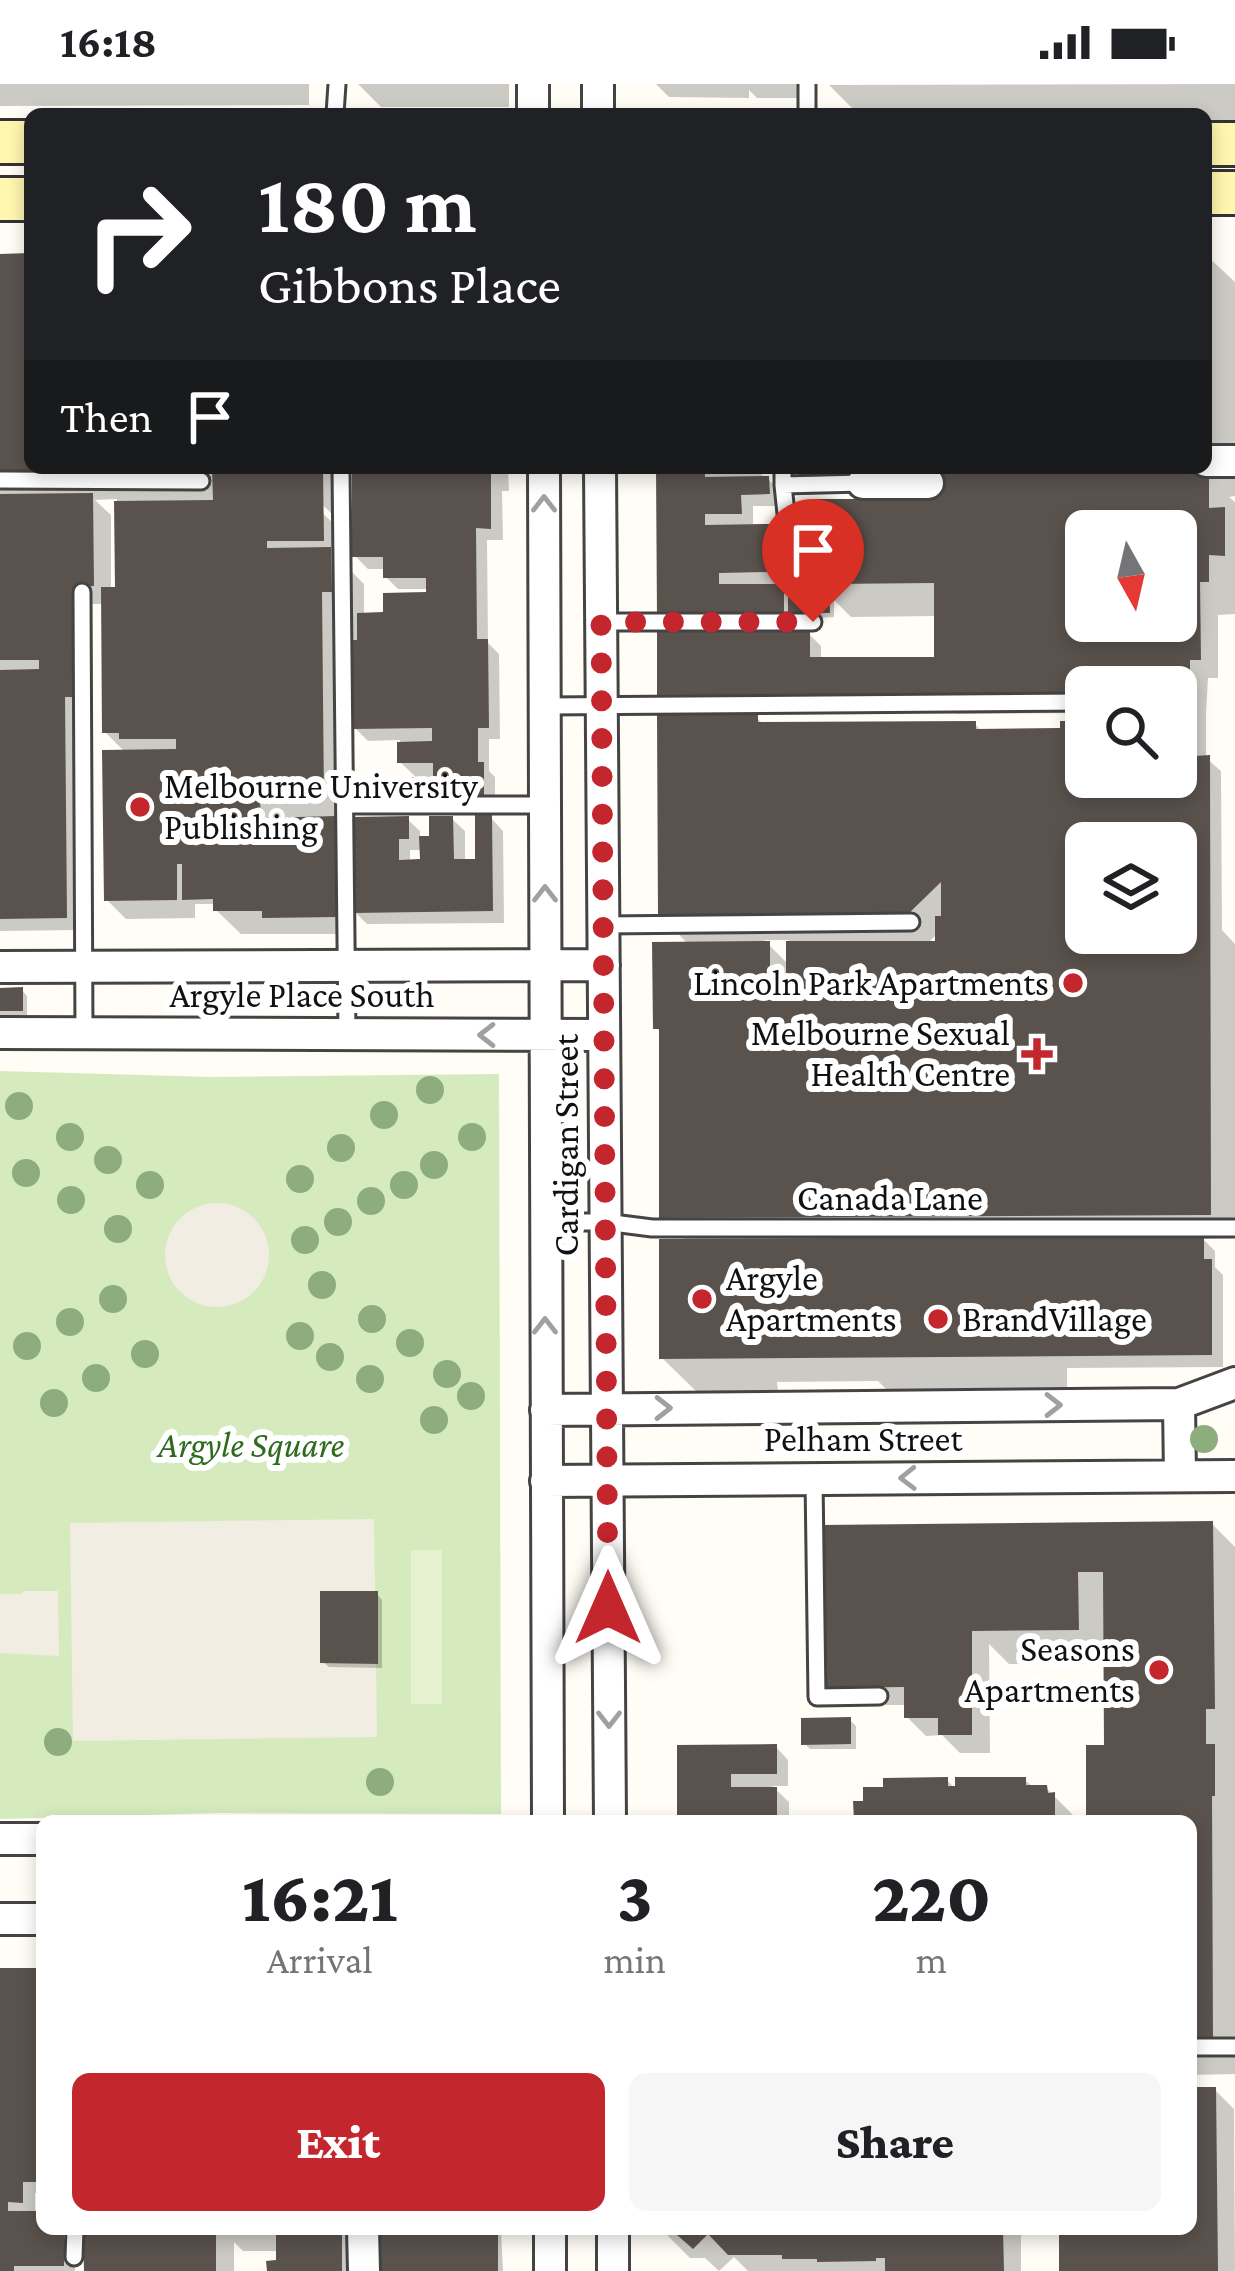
<!DOCTYPE html>
<style>
:root{--surface:#fff;--page:#f6f6f6;--text:#202124;--muted:#757577;--accent:#c4262e}
body{margin:0;font-family:"Crimson Pro",serif;background:var(--page);color:var(--text);height:100vh;display:flex;flex-direction:column;font-size:45px;white-space:nowrap}
*{box-sizing:border-box;margin:0}
p{font-size:39px;color:var(--muted)}
.icon{flex:none;width:66px;height:66px;fill:none;stroke:currentColor;stroke-width:2;stroke-linecap:round;stroke-linejoin:round}
.map{position:relative;flex:1;overflow:hidden}
.panel{position:absolute;left:36px;top:1731px;width:1161px;height:420px;display:flex;flex-direction:column;background:var(--surface);border-radius:18px;box-shadow:0 6px 18px #0003}
.panel>*{flex:none}
.banner{position:absolute;left:24px;top:24px;width:1188px;height:366px;border-radius:18px;box-shadow:0 6px 18px #0003;background:#202124;color:#fff;overflow:hidden}
.needle{width:78px;rotate:172deg}
.fabs{position:absolute;left:1065px;top:426px;display:grid;gap:24px}
.fabs a{display:grid;place-items:center;width:132px;height:132px;border-radius:18px;background:var(--surface);box-shadow:0 6px 18px #0003;font-size:60px}
.pin{position:absolute;display:grid;place-items:center;width:102px;height:102px;color:#fff;margin:-123px -51px;border-radius:50% 50% 50% 0;rotate:-45deg;box-shadow:0 0 12px #0007}
.pin .icon{rotate:45deg}
.me{position:absolute;width:132px;margin:-66px;rotate:0deg;stroke-linejoin:round;filter:drop-shadow(0 0 9px #0008)}
.turn{display:flex;align-items:center;gap:42px;height:252px;padding:0 36px;font-size:54px}
.turn .icon{width:156px;height:156px;stroke-width:2.5}
.turn b{display:block;font-size:84px;line-height:102px}
.then{display:flex;align-items:center;height:114px;padding:0 36px;background:#0003;gap:24px;font-size:45px}
.eta{display:flex;justify-content:space-evenly;align-items:center;height:204px;text-align:center}
.eta b{font-size:72px;font-weight:800;line-height:84px}
.primary-button{display:flex;gap:24px;margin-top:auto;padding:24px 36px}
.primary-button a{flex:1;height:138px;border-radius:18px;background:var(--accent);color:#fff;font-size:48px;font-weight:800;line-height:138px;text-align:center}
.primary-button a+a{background:var(--page);color:var(--text)}
.status{display:flex;justify-content:space-between;align-items:center;height:84px;padding:0 60px;background:var(--surface);direction:ltr}
.status svg{height:33px;fill:currentColor}
.map>svg:first-child{display:block}
.green{fill:#d5ebbd}
.pitch{fill:#e6f2cf}
.plaza{fill:#f1ede2}
.shadow{fill:#0003;fill-rule:evenodd}
.building{fill:#5a524d;fill-rule:evenodd}
.lines{fill:none;stroke-linecap:round;stroke-linejoin:round}
.service-casing{stroke:#444;stroke-width:21}
.minor-casing{stroke:#444;stroke-width:36}
.secondary-casing{stroke:#333;stroke-width:48}
.service{stroke:#fff;stroke-width:15}
.minor{stroke:#fff;stroke-width:30}
.secondary{stroke:#fff6b0;stroke-width:42}
.tree{fill:#8dad7f}
.oneway{stroke:#a0a0a0}
.route{stroke:#c4262e;stroke-width:21;stroke-dasharray:0 37.8}
.poi-dot{fill:#c4262e;stroke:#fff;stroke-width:4.5}
.labels{text-anchor:middle;dominant-baseline:central;stroke-width:12;stroke-linejoin:round;paint-order:stroke}
.poi-label{font-size:36px;fill:#111;stroke:#fff;text-anchor:start}
.street-label{font-size:36px;fill:#111;stroke:#fff}
.park-label{font-size:36px;font-style:italic;fill:#2f6b1f;stroke:#fff}
</style>
<div class="status"><b>16:18</b><svg viewBox="0 0 49 12"><path d="M0 12V9h3v3zM5 12V6h3v6zM10 12V3h3v9zM15 12V0h3v12zM26 1h20v11H26zM47 4h2v5h-2z"/></svg></div>
<div class="map">
<svg width="1235" height="2187" viewBox="0 0 1235 2187">
<rect width="100%" height="100%" fill="#fffdf5"/>
<path class="green" d="M0,987L213,993L499,990L501,1730L217,1729L0,1735Z"/>
<path class="pitch" d="M411,1466H442V1620H411Z"/>
<path class="plaza" d="M165 1171a52 52 0 1 1 104 0a52 52 0 1 1-104 0Z
M374,1435L377,1653L73,1657L70,1439Z
M23,1507H58L59,1572L0,1569V1510H22Z"/>
<path class="shadow" d="M0,0H309V21L0,22Z
M358,0H509V23H381Z
M656,0H806V14H757L749,6V14L669,13Z
M1235,0V51H1206V30H858L829,1Z
M1206,171L1235,198V412L1229,413L1235,418V530L1218,531V594H1208L1206,629V674L1221,687L1222,846L1235,860V1154L1203,1155L1215,1167V1183L1223,1191V1283L1067,1284V1314L896,1315L878,1297L777,1298L778,1307H696L662,1274L688,1158L662,1132V949L656,944L689,861L661,832L756,633L764,641L975,640L982,648L1063,647L1086,640V693H1176V603H1086V629L956,630L950,624L673,623L660,610L809,550L821,562V576L937,580V532L851,533L834,516V533L673,543L659,384H762V395H768L781,408V422H753V444L769,443L781,456V502L791,512L817,503L907,418L877,388V384H984V392L1094,391L1086,384H1206ZM1086,447H1176V537H1086ZM1086,759H1176V849H1086ZM938,849V864L927,860ZM764,856H789V881Z
M0,173H30V384H340L341,439L315,413L310,417L337,443L335,471L364,500V531H386L429,511V505H398L386,493V485H368L355,472V384H508L509,407H502L503,456H487L488,559L499,570L500,655H489V687L495,693V725L387,726L419,696L400,678V656L368,657L355,644V600L346,601L348,736L407,735L420,747V755H432L452,735L465,747V778H478L491,734L503,747L504,839L367,840L355,828V850H241L216,826V820H195V834L126,835L107,816L126,669L105,648L104,520H86L78,846L0,847ZM117,415L118,502L111,506V431L95,416ZM410,766H422L423,778H410Z
M797,384H870V407H816L797,388Z
M22,906L27,912V931H0V907Z
M1212,1440L1235,1463V1990L1191,1991V1737H1089L1107,1664L1106,1579L1009,1580L989,1560L990,1669H960L942,1651L926,1652L907,1633V1621H844L825,1602L824,1444Z
M377,1510L382,1516V1584L329,1583L323,1578Z
M850,1636L856,1642V1665H810L804,1659Z
M776,1663L788,1676V1702H772L789,1718V1737H680V1664Z
M947,1696L957,1707L1025,1696L1034,1704H1046L1079,1737H857Z
M0,1887H42V2109H35V2130H42V2145H75V2187H0Z
M1191,2006H1215L1234,2025L1235,2187H1062V2145H1191Z
M86,2145H360V2187H270L279,2179V2167H243L234,2158V2187H87Z
M378,2145H501L503,2187H378Z
M665,2145H1021V2187H748L734,2173L719,2187L705,2174H690L665,2149Z"/>
<path class="building" d="M30,169V384H204V390L0,393V170Z
M212,384H323L324,457H267V464L331,463L332,508H322L324,717L260,718L261,734L336,732L337,833L262,834V827H213V815L182,816V780H177V816L104,817L102,666L176,665V655H119V649H102L101,503H115L114,417L213,416Z
M352,384H491V445L476,444L477,555H488L489,644H478V678H484V713L372,714V693H433V679H397V658L432,657V644L352,645L351,556H357V529L383,528V509L426,508V494H383V473H352Z
M656,384H705V393L769,392L770,410L741,411L742,430H705V441L770,440V488L719,489V500H784V531L657,532Z
M794,384H852V390H794Z
M1209,388V424L1225,423V472L1209,471V498H1200L1201,576H1190V611H1176V603H1086V612H657V547H810V573H934V499L829,500L830,529H788V500H814V415H934V389ZM1086,447H1176V537H1086Z
M93,409L94,502L74,503L75,613H65L67,834L0,835V586L39,585V576H0V410Z
M1176,616H1195V672L1210,671L1211,1131L659,1134V945H653L652,858L770,857V900H786V857H935V832H941V798L906,832L658,833L657,631L758,630V638L976,637V645L1060,644V637H1086V693H1176ZM1086,759H1176V849H1086Z
M475,731H492L493,827L352,829L350,733L409,732V755H399V776L420,775L419,752H429V732H453L454,775H475Z
M23,903V927H0V904Z
M1204,1152V1175H1212V1271L659,1275V1155Z
M1213,1437L1215,1625H1206V1660H1215V1712H1212L1213,1958H1191V1737H1086V1661H1104L1103,1488H1078L1079,1546L972,1547V1651H938V1634H904V1603L822,1604L821,1441Z
M320,1507H378V1580L320,1579Z
M851,1633V1660L801,1661V1634Z
M777,1660V1690H731V1703H777V1733H757V1737H677V1661Z
M948,1693V1702H955V1693H1026V1701H1047L1048,1709L1055,1708V1737H854L853,1717H863V1703H883V1694Z
M0,1884H42V2098H23V2119L8,2118V2127H42V2145H64V2182H14V2187H0Z
M1191,2003H1216L1218,2187H1059V2145H1191Z
M83,2145H216V2187H84Z
M276,2145H342V2187H267L266,2177L276,2176Z
M375,2145H498V2187H375Z
M662,2145H1003L1004,2187H885V2174H876V2177L817,2178V2175H782V2171H728L708,2150L693,2165L677,2151L662,2150Z"/>
<g class="lines">
<defs>
<path id="service" d="M807,0V30
M335,30L337,0
M341,384L347,950
M783,384V401L863,399V384
M0,396L201,397
M783,401L787,439L786,494
M82,508L84,949
M601,538H813
M544,622L1086,618
M345,721H545
M603,841L911,838
M545,1138H605L652,1144H1235
M814,1395L817,1613L879,1612
M1191,1963H1235
M74,2173L75,2145"/>
<path id="minor" d="M533,30V0
M598,30V0
M1206,377H1235
M544,384L548,1737
M600,384L610,1737
M863,399H928
M0,883L604,881
M0,949L604,951
M1179,1320L1180,1391
M546,1326L1179,1320L1235,1299
M546,1397L1235,1392
M0,1755H42
M0,1835H42
M363,2145L364,2187
M550,2145V2187
M613,2145V2187"/>
<path id="secondary" d="M0,58H30
M1206,60H1235
M1206,109H1235
M0,115H30"/>
</defs>
<use href="#service" class="service-casing"/>
<use href="#minor" class="minor-casing"/>
<use href="#secondary" class="secondary-casing"/>
<use href="#service" class="service"/>
<use href="#minor" class="minor"/>
<use href="#secondary" class="secondary"/>
</g>
<g class="tree">
<circle cx="430" cy="1006" r="14"/>
<circle cx="19" cy="1022" r="14"/>
<circle cx="384" cy="1031" r="14"/>
<circle cx="70" cy="1053" r="14"/>
<circle cx="472" cy="1053" r="14"/>
<circle cx="341" cy="1064" r="14"/>
<circle cx="108" cy="1076" r="14"/>
<circle cx="434" cy="1081" r="14"/>
<circle cx="26" cy="1089" r="14"/>
<circle cx="300" cy="1095" r="14"/>
<circle cx="150" cy="1101" r="14"/>
<circle cx="404" cy="1101" r="14"/>
<circle cx="71" cy="1116" r="14"/>
<circle cx="371" cy="1117" r="14"/>
<circle cx="338" cy="1138" r="14"/>
<circle cx="118" cy="1145" r="14"/>
<circle cx="305" cy="1156" r="14"/>
<circle cx="322" cy="1201" r="14"/>
<circle cx="113" cy="1215" r="14"/>
<circle cx="372" cy="1235" r="14"/>
<circle cx="70" cy="1238" r="14"/>
<circle cx="300" cy="1252" r="14"/>
<circle cx="410" cy="1259" r="14"/>
<circle cx="27" cy="1262" r="14"/>
<circle cx="145" cy="1270" r="14"/>
<circle cx="330" cy="1273" r="14"/>
<circle cx="447" cy="1290" r="14"/>
<circle cx="96" cy="1294" r="14"/>
<circle cx="370" cy="1295" r="14"/>
<circle cx="471" cy="1312" r="14"/>
<circle cx="54" cy="1319" r="14"/>
<circle cx="434" cy="1336" r="14"/>
<circle cx="1204" cy="1355" r="14"/>
<circle cx="58" cy="1658" r="14"/>
<circle cx="380" cy="1698" r="14"/>
</g>
<defs><path id="oneway-chevron" d="M-2-3.5L2.5 0L-2 3.5" fill="none" stroke-width="1.6" stroke-linecap="round" stroke-linejoin="round" transform="scale(3)"/></defs>
<g class="oneway">
<use href="#oneway-chevron" transform="translate(544 420) rotate(-90)"/>
<use href="#oneway-chevron" transform="translate(545 810) rotate(-90)"/>
<use href="#oneway-chevron" transform="translate(487 951) rotate(-180)"/>
<use href="#oneway-chevron" transform="translate(545 1242) rotate(-90)"/>
<use href="#oneway-chevron" transform="translate(1053 1321)"/>
<use href="#oneway-chevron" transform="translate(663 1324)"/>
<use href="#oneway-chevron" transform="translate(908 1394) rotate(179)"/>
<use href="#oneway-chevron" transform="translate(609 1635) rotate(90)"/>
</g>
<g class="lines">
<path class="route" d="M608,1524L601,538H813"/>
</g>
<g class="poi-dot">
<circle cx="140" cy="723" r="12"/>
<circle cx="1073" cy="899" r="12"/>
<path d="M1031 952h12v12h12v12h-12v12h-12v-12h-12v-12h12z"/>
<circle cx="702" cy="1215" r="12"/>
<circle cx="938" cy="1235" r="12"/>
<circle cx="1159" cy="1586" r="12"/>
</g>
<g class="labels">
<g class="poi-label">
<text x="164" y="702">Melbourne University<tspan x="164" dy="41">Publishing</tspan></text>
<text x="1049" y="899" text-anchor="end">Lincoln Park Apartments</text>
<text x="1010" y="949" text-anchor="end">Melbourne Sexual<tspan x="1010" dy="41">Health Centre</tspan></text>
<text x="726" y="1194">Argyle<tspan x="726" dy="41">Apartments</tspan></text>
<text x="962" y="1235">BrandVillage</text>
<text x="1135" y="1565" text-anchor="end">Seasons<tspan x="1135" dy="41">Apartments</tspan></text>
</g>
<g class="street-label">
<text x="302" y="911">Argyle Place South</text>
<text transform="translate(566 1061) rotate(-90)">Cardigan Street</text>
<text x="890" y="1114">Canada Lane</text>
<text x="863" y="1355">Pelham Street</text>
</g>
<g class="park-label">
<text x="251" y="1361">Argyle Square</text>
</g>
</g>
</svg>
<div class="fabs">
<a><svg class="needle" viewBox="-14 -14 28 28"><path d="M0-13l5 13h-10z" fill="#e53935"/><path d="M0 13l5-13h-10z" fill="#757577"/></svg></a>
<a><svg class="icon" aria-label="search" viewBox="0 0 24 24"><circle cx="10" cy="10" r="6"/><path d="M15 15l6 6"/></svg></a>
<a><svg class="icon" aria-label="layers" viewBox="0 0 24 24"><path d="M12 4l9 5-9 5-9-5zM3 14l9 5 9-5"/></svg></a>
</div>
<div class="pin" style="left:813px;top:538px;background:#d93025"><svg class="icon" aria-label="arrive" viewBox="0 0 24 24"><path d="M6 21V4h12l-3 4 3 4H6"/></svg></div>
<svg class="me" style="left:608px;top:1524px" viewBox="-20 -20 40 40"><path d="M0-17L14 15 0 8-14 15z" fill="#c4262e" stroke="#fff" stroke-width="4"/></svg>
<div class="banner">
<div class="turn"><svg class="icon" aria-label="right" viewBox="0 0 24 24"><path d="M7 20v-9h11M14 6l5 5-5 5"/></svg><div><b>180 m</b>Gibbons Place</div></div>
<div class="then">Then<svg class="icon" aria-label="arrive" viewBox="0 0 24 24"><path d="M6 21V4h12l-3 4 3 4H6"/></svg></div>
</div>
<section class="panel">
<div class="eta">
<div><b>16:21</b><p>Arrival</p></div>
<div><b>3</b><p>min</p></div>
<div><b>220</b><p>m</p></div>
</div>
<div class="primary-button"><a>Exit</a><a>Share</a></div>
</section>
</div>
